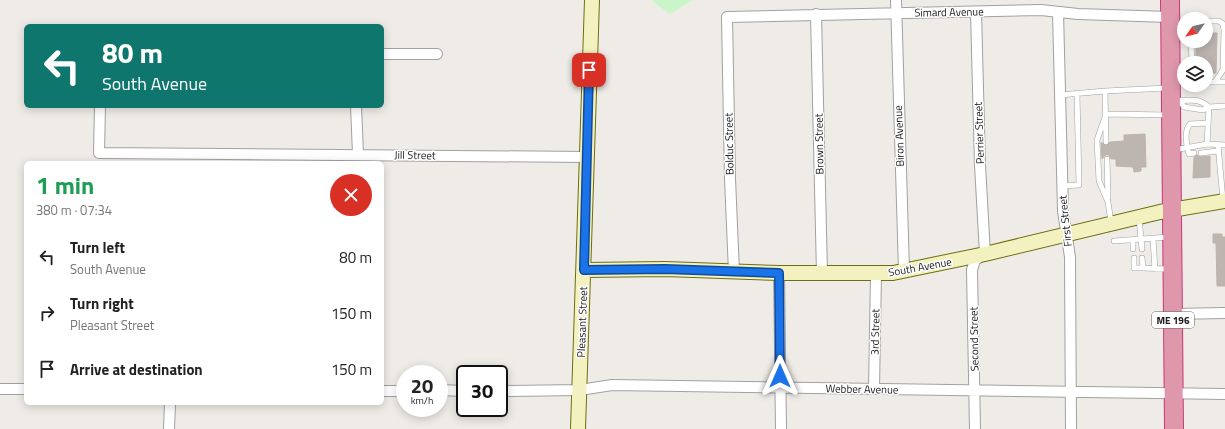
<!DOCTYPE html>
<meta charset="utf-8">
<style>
:root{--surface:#fff;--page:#f2f2f2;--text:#222;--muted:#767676}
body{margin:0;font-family:"Titillium Web",sans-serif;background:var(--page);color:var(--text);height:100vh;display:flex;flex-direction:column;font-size:15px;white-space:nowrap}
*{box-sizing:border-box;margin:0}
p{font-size:13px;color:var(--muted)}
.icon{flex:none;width:22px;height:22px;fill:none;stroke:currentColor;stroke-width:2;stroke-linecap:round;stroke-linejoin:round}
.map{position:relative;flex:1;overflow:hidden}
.sheet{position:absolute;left:24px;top:161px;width:360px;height:244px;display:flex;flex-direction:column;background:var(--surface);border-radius:6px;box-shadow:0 2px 10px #0003}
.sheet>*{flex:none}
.top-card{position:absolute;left:24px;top:24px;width:360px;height:84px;border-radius:6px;box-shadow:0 2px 10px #0003;background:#0f766e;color:#fff;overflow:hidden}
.needle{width:26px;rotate:236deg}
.fabs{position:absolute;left:1177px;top:12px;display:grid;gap:8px}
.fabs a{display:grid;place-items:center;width:36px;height:36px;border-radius:50%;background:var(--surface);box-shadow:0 2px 10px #0003;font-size:20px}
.speed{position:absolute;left:396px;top:365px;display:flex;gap:8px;font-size:20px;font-weight:700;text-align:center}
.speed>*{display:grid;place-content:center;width:52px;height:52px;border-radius:50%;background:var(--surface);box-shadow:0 2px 10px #0003;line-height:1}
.speed small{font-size:10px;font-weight:400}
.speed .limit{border:2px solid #111;border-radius:6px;background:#fff;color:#111}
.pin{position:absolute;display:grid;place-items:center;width:34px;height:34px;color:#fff;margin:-17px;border-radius:8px;box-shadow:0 2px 6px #0006}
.me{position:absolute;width:44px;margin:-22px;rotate:0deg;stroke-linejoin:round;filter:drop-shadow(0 0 3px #0008)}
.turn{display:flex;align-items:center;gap:14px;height:84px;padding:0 12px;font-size:18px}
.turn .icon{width:52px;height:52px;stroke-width:2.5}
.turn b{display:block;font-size:28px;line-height:34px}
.round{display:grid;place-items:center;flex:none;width:42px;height:42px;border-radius:21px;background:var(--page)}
.overview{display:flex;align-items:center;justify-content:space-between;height:68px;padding:0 12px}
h1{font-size:24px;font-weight:700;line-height:30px;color:#1e9e55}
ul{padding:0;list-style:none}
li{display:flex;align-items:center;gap:12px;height:56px;padding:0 12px}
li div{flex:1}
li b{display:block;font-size:15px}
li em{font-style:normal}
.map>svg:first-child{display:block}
.park{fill:#caf5c9}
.building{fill:#bdb5b0;stroke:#c0b2ab}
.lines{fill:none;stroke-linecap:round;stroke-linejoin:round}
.lane-casing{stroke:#a1a1a1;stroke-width:6}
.street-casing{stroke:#a1a1a1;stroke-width:12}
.secondary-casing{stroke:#6e6e10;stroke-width:16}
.highway-casing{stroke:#cb3779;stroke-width:20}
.lane{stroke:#fff;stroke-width:5}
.street{stroke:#fff;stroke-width:10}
.secondary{stroke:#f4f1c1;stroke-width:14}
.highway{stroke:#df97ac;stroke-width:18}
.route-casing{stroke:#114b97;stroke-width:10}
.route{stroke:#1a73e8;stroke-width:7}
.labels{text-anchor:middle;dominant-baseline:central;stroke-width:3;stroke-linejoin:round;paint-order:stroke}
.shield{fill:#fff;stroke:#636363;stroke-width:1}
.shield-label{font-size:10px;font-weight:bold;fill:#202020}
.street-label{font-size:11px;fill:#202020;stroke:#fff}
</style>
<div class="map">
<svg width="1225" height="429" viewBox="0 0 1225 429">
<rect width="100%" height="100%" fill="#efece7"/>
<path class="park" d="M651,0H693L670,14Z"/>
<path class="building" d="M1206,33H1217L1216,73H1206V63H1196V41H1206Z
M1145,134L1146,167H1141V171L1134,172L1133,167L1116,166V159H1111L1109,155H1105L1102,159L1101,142L1106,146L1110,142L1124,141V135Z
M1197,155L1201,157L1210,156V177L1193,178L1194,157Z
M1213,234H1222V237H1225V286H1217L1216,243H1213Z"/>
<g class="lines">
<defs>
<path id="lane" d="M1206,21H1219L1223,24L1224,30L1223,70L1215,82
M1191,41L1192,63
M1206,82H1225
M1105,91L1167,88
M1060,95L1105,91L1106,142
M1177,100C1189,102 1197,96 1209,107
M1180,101L1184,107L1203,110L1209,107L1225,106
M1209,107L1207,144L1225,145
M1106,114L1097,140L1099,181L1108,202L1111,222
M1106,114L1168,115
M1218,145L1223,200
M1174,150L1207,144
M1194,153L1189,154C1186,145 1184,131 1190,124L1208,123
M1201,153L1218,151
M1107,159L1108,198
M1062,186L1079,185L1077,93
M1139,218L1142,249
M1153,239L1155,269
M1133,240V249
M1114,241L1169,237
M1134,258V268H1143
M1142,258L1143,268L1170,269"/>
<path id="street" d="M896,0L904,271
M1058,12L1063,211L1070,257L1071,429
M816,14L822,274
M382,54H437
M100,106L99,153L586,157
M356,106L358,154
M734,272L730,179L727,17L1041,10L1078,14L1170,17
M779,273L781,429
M1173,314L1225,313
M0,389H26
M874,389L876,274
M439,390L465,391
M382,391H405
M499,391L580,390L612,385L1225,394
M169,429L170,403
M975,429L972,270L975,260L985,254L980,165L976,12"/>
<path id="secondary" d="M584,270L665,269L779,273H893L985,254L1160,212L1225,201
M578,429L592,0"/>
<path id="highway" d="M1170,0L1174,429"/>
</defs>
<use href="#lane" class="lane-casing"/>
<use href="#street" class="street-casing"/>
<use href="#secondary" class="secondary-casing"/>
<use href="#highway" class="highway-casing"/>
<use href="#lane" class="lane"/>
<use href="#street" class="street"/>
<use href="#secondary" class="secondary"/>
<use href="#highway" class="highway"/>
</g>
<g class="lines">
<defs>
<path id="route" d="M589,70L584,270L665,269L779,273L780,376"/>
</defs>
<use href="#route" class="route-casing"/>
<use href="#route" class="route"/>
</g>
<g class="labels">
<rect class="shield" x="1152" y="312" width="42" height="16" rx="3"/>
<g class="shield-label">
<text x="1173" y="320">ME 196</text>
</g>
<g class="street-label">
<text transform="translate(949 12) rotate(-1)">Simard Avenue</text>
<text transform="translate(979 133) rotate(-92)">Perrier Street</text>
<text transform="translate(899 136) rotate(-92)">Biron Avenue</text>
<text transform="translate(729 144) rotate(-91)">Bolduc Street</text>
<text transform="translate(819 144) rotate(-91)">Brown Street</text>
<text transform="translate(415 155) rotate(1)">Jill Street</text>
<text transform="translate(1065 221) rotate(-96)">First Street</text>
<text transform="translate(920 267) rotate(-10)">South Avenue</text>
<text transform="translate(582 322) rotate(-88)">Pleasant Street</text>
<text transform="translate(875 332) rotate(-89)">3rd Street</text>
<text transform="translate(974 339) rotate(-91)">Second Street</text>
<text transform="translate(862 389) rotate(1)">Webber Avenue</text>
</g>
</g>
</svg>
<div class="fabs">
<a><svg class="needle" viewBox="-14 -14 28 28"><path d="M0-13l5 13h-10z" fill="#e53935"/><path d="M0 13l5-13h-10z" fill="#767676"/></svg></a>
<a><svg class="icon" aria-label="layers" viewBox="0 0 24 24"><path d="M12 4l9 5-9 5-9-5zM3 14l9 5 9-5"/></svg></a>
</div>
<div class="speed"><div>20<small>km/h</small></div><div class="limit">30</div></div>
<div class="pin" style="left:589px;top:70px;background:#d93025"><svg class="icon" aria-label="arrive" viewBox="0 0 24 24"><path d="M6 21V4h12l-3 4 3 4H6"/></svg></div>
<svg class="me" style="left:780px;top:376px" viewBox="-20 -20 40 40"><path d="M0-17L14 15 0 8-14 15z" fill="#1a73e8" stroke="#fff" stroke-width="4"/></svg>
<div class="top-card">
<div class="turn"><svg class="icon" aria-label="left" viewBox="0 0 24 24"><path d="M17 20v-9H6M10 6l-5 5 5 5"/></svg><div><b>80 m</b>South Avenue</div></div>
</div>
<section class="sheet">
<div class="overview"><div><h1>1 min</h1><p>380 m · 07:34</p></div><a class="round" style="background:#d93025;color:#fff"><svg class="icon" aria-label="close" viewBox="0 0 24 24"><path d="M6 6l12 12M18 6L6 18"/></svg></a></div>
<ul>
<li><svg class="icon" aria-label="left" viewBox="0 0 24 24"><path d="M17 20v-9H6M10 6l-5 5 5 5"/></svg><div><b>Turn left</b><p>South Avenue</p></div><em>80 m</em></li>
<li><svg class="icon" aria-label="right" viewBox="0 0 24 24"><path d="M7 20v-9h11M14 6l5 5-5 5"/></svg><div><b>Turn right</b><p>Pleasant Street</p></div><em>150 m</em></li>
<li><svg class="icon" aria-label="arrive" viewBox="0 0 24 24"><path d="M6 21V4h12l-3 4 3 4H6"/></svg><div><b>Arrive at destination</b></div><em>150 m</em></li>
</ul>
</section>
</div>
